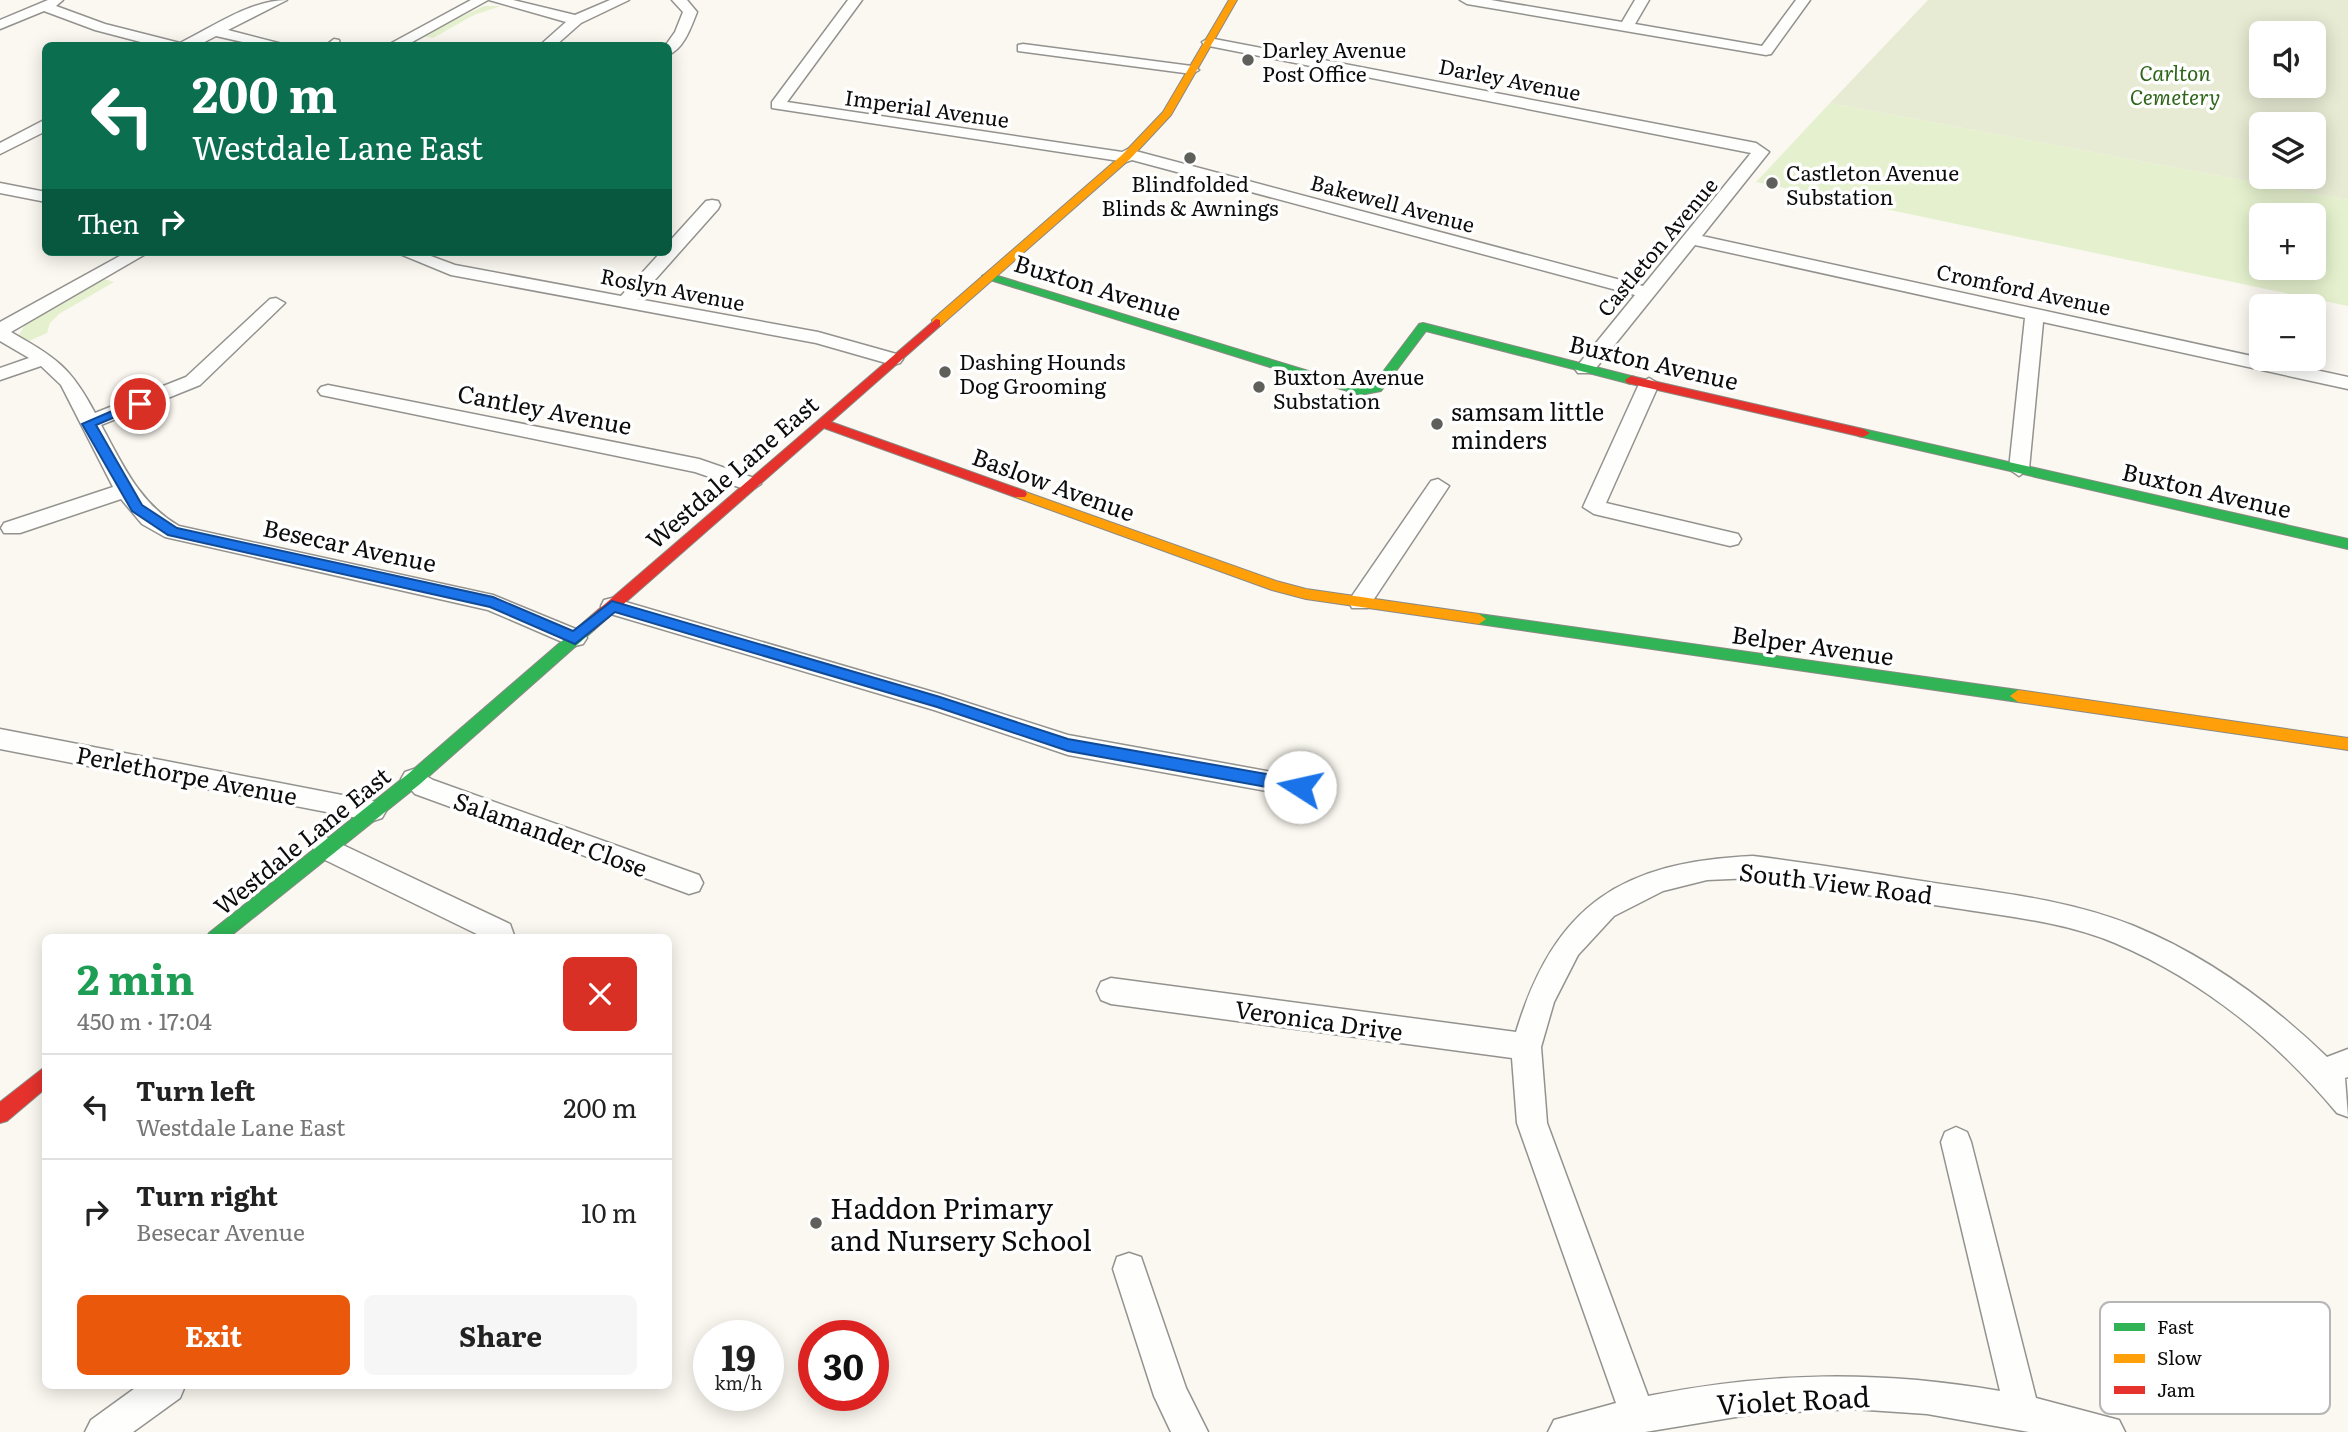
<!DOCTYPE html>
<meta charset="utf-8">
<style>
:root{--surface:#fff;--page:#f6f6f6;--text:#222;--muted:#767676;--line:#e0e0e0;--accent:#ea580c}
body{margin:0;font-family:Literata,serif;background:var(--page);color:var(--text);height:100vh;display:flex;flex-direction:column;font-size:26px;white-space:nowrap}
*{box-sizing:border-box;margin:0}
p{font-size:23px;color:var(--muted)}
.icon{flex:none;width:38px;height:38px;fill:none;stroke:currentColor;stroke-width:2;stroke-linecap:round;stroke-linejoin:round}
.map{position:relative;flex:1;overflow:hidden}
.details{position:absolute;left:42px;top:934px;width:630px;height:455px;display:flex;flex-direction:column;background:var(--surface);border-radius:10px;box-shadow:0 4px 18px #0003}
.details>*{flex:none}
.banner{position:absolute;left:42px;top:42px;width:630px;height:214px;border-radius:10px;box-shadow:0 4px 18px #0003;background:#0b6e4f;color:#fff;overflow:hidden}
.buttons{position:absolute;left:2249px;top:21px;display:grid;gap:14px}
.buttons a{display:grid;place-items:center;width:77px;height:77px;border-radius:10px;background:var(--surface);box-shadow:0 4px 18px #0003;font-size:35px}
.speed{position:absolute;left:693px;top:1320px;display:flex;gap:14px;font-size:35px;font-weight:700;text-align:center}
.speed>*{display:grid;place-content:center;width:91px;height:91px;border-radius:50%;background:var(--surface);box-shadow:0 4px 18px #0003;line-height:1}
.speed small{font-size:18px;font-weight:400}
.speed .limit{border:10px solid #d22;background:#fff;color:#111}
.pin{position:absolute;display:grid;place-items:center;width:60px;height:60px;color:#fff;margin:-30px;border:4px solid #fff;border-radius:50%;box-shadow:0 2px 7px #0007}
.me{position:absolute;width:77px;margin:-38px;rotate:280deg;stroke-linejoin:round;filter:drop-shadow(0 0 5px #0008)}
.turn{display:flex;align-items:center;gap:24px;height:147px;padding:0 35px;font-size:32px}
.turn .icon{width:91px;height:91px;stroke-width:2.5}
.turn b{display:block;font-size:49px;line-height:60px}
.then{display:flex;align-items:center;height:66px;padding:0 35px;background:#0003;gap:14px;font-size:26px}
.round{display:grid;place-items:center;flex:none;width:74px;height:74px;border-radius:10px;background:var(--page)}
.head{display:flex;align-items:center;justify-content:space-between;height:119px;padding:0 35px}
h1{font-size:42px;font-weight:700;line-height:52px;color:#1e9e55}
.action{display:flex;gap:14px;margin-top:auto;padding:14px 35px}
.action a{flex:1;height:80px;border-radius:10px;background:var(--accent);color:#fff;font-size:28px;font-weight:700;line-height:80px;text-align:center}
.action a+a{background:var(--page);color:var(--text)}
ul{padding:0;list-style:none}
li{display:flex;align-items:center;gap:21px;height:105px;padding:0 35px;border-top:2px solid var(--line)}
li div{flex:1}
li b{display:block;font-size:26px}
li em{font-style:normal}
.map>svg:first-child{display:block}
.green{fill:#e5f1ce;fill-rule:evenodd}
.cemetery{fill:#e7ebd3;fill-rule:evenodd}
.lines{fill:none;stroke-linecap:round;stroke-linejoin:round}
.street-casing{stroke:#93928f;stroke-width:3}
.fast-casing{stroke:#8a8985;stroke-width:2}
.slow-casing{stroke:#8a8985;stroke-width:2}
.jam-casing{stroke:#8a8985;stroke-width:2}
.street{fill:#fefefd;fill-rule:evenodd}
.fast{fill:#30b455;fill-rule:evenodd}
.slow{fill:#ff9f0a;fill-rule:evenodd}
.jam{fill:#e5322d;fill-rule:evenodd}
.route{fill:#1a73e8;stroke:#114b97;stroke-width:2}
.poi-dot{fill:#5f5f5c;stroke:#fff;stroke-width:2.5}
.labels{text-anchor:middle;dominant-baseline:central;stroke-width:7;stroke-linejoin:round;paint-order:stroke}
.far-poi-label{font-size:21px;fill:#0c0c0c;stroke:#fff;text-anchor:start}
.far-park-label{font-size:21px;font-style:italic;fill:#2f661a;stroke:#fff}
.far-street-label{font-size:21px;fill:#0c0c0c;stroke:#fff}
.street-label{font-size:24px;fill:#0c0c0c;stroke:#fff}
.poi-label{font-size:24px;fill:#0c0c0c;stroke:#fff;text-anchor:start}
.near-poi-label{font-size:28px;fill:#0c0c0c;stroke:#fff;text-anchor:start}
.near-street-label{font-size:28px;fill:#0c0c0c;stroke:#fff}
.key{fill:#fff;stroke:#b6b6b6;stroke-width:2}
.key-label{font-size:19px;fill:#0c0c0c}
</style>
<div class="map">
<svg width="2348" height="1432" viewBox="0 0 2348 1432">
<rect width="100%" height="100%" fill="#faf8f0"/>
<path class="green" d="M484,6H501L474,15L433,38L421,36Z
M1830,103L2348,200V306L1756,182ZM2261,215H2314V268H2261Z
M104,279L114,282L59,314L50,323L47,333L29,341L18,336L27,322Z"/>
<path class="cemetery" d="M1928,0H2348V200L1830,103ZM2261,33H2314V86H2261ZM2261,124H2314V177H2261Z"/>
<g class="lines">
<defs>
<path id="street" d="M48,0H63L56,6L105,24L180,43C211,28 250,0 287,0L228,30L290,46H260L216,36L197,46H156L95,30L44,11L0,29V20Z
M471,0H488L405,46H386Z
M489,0H513L575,15L610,0H629L581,23L555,46H539L566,22Z
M672,0H687L697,12C691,27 684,49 668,55V46H665L675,32L683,12Z
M848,0H862L787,102L1122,152L1128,149L1643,286L1751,153L1204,45L1202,42L1209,38L1756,143L1769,152L1702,236L2348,377V389L2043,322L2029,469L2019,476L2009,469L2025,318L1695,245L1592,373H1578L1575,369L1578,365L1635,295L1132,160L1126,162L772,108V102Z
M1460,0H1491L1622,22L1635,0H1649L1635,24L1762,46L1796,0H1810L1771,54L1766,55L1467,4Z
M334,39L339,40L340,46H325Z
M1023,44L1192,66L1199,70L1192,74L1018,51V45Z
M46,119V131L0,154V143Z
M0,183L46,192V202L0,193Z
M712,200L718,201L720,205L718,209L638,299L818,332L900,355L903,359L900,363L893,365L816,343L451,275L395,252H420L455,265L621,296L661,252H668V243L706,201Z
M127,252H149L11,332C56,358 70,366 95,413L186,377L270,299L276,298L285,303L200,385L101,425C123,465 139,503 179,526L493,595L583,632L587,638L583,644L575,646L567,644L488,610L165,537L142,524L121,499L20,533H4L1,528L4,523L113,487L61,385L41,366L0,380V368L29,358L0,341V322Z
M1649,378L1659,384L1606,503L1738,534L1741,539L1738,544L1730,546L1594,514L1583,507L1639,384Z
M328,385L699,459L757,479L761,484L750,491L695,472L321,395L318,391L321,387Z
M1438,479L1449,486L1368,608H1352L1349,602L1352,596L1431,481Z
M612,598L940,694L1068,735L1300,777L1309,780L1313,787L1309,794L1300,797L1068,755L934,710L604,612L601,606L604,600Z
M0,729L373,801L382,804L386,811L382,818L373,821L0,749Z
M414,769L433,780L699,875L703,883L699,891L689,894L415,794L401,779L405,772Z
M326,837L510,924L515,938H485L317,856L313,848L317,840Z
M1753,856C1818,864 1883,875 1948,885C2012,894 2074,902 2134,926C2207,956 2271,1003 2327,1057L2348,1049V1077L2345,1078L2348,1117L2337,1113C2277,1041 2202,980 2115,943C2062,921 2004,916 1948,907C1883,898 1818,887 1753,878L1707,880L1663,891L1614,916L1578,955L1554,1002L1541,1047L1547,1123L1648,1396C1769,1372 1878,1370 2000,1391L1941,1142L1945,1132L1956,1127L1967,1132L1971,1142L2036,1398L2119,1420L2125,1432H2029L1927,1414L1853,1409L1754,1414L1645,1432H1548L1554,1420L1616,1403L1517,1123L1512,1058L1111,1004L1101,1000L1097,991L1101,982L1111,978L1516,1032C1555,904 1622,862 1753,856Z
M1129,1253L1141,1257L1186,1388L1208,1432H1171L1154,1396L1113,1269L1117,1257Z
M138,1386H185L180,1398L133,1432H85L91,1420Z"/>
<path id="fast" d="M988,273L1361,387L1373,385L1419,324L1423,323L1635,377L1637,380L1631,384L1426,331L1381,391L1360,395L984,278L982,276Z
M1863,429L2348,539V549L1858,436L1856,433Z
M1479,614L2018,690L2026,696L2018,702L1479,624L1472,619Z
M589,621L594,622L596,626L594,630L420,784L228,938H206L209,933L408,774L584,622Z"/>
<path id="slow" d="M1229,0H1237L1171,115L1130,159L940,326H932V320L1122,155L1163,112Z
M1020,490L1276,581L1306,589L1479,614L1486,619L1479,624L1306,599L1272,590L1015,497L1013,494Z
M2018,690L2348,738V750L2018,702L2010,696Z"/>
<path id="jam" d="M936,319L940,320V326L831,422L1025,491L1027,494L1025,497H1015L824,428L594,630H584L582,626L584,622Z
M1631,376L1863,429L1870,433L1863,437L1627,383L1625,380Z
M46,1066V1088L7,1121L0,1123V1102Z"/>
</defs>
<use href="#street" class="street-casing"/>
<use href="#fast" class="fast-casing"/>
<use href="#slow" class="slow-casing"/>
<use href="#jam" class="jam-casing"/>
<use href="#street" class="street"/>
<use href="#fast" class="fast"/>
<use href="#slow" class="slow"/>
<use href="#jam" class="jam"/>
</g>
<path class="route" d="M135,401L146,404L96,425L142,505L177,528L493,597L573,631L612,601L940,697L1068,739L1300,780L1308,787L1300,793L1068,751L937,707L615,612L575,644L490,607L168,535L132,511L82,424Z"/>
<g class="poi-dot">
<circle cx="1248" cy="60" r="7"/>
<circle cx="1190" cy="158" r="7"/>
<circle cx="1772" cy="183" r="7"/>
<circle cx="945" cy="372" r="7"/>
<circle cx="1259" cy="387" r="7"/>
<circle cx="1437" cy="424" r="7"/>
<circle cx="816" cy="1223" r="7"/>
</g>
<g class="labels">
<g class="far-poi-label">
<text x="1262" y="48">Darley Avenue<tspan x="1262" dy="24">Post Office</tspan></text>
<text x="1786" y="171">Castleton Avenue<tspan x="1786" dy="24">Substation</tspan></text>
<text x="1190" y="182" text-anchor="middle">Blindfolded<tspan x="1190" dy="24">Blinds &amp; Awnings</tspan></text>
<text x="959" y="360">Dashing Hounds<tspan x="959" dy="24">Dog Grooming</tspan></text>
<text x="1273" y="375">Buxton Avenue<tspan x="1273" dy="24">Substation</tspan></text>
</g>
<g class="far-park-label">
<text x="2175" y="71">Carlton<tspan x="2175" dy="24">Cemetery</tspan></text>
</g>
<g class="far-street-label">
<text transform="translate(1510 78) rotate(11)">Darley Avenue</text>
<text transform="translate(927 107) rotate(8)">Imperial Avenue</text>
<text transform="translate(1393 202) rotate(15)">Bakewell Avenue</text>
<text transform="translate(1656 246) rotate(-50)">Castleton Avenue</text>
<text transform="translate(673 288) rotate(11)">Roslyn Avenue</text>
<text transform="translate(2024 288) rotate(12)">Cromford Avenue</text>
</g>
<g class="street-label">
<text transform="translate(1098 286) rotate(17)">Buxton Avenue</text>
<text transform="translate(1654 361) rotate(13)">Buxton Avenue</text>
<text transform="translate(545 408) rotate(11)">Cantley Avenue</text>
<text transform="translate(731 471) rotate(-41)">Westdale Lane East</text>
<text transform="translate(1054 483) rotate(20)">Baslow Avenue</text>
<text transform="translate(2207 489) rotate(13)">Buxton Avenue</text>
<text transform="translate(350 544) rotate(12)">Besecar Avenue</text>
<text transform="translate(1813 644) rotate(8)">Belper Avenue</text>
<text transform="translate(187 774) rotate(11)">Perlethorpe Avenue</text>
<text transform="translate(551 833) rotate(20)">Salamander Close</text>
<text transform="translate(301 840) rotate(-39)">Westdale Lane East</text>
<text transform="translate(1836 882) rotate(7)">South View Road</text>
<text transform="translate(1319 1019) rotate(8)">Veronica Drive</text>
</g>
<g class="poi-label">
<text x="1451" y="410">samsam little<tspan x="1451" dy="28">minders</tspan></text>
</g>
<g class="near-poi-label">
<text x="830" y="1207">Haddon Primary<tspan x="830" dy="32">and Nursery School</tspan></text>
</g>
<g class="near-street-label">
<text transform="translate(1793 1399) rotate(-3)">Violet Road</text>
</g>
</g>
<rect x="2100" y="1302" width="230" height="112" rx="10" class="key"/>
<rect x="2114" y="1323" width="31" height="8" fill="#30b455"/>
<rect x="2114" y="1354" width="31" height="9" fill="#ff9f0a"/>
<rect x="2114" y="1386" width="31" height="8" fill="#e5322d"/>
<g class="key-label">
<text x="2157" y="1334">Fast</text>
<text x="2157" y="1365">Slow</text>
<text x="2157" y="1397">Jam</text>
</g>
</svg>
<div class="buttons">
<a><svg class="icon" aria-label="sound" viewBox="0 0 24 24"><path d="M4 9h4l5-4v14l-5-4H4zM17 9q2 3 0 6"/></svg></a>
<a><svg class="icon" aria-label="layers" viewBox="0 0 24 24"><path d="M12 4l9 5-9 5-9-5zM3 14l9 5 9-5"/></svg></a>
<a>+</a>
<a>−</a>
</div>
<div class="speed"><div>19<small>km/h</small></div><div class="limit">30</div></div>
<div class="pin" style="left:140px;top:404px;background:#d93025"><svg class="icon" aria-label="arrive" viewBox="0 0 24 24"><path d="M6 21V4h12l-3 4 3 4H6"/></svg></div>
<svg class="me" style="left:1300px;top:787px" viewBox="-20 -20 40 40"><circle r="19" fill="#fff"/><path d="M0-13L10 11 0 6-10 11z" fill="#1a73e8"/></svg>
<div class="banner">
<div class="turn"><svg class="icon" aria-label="left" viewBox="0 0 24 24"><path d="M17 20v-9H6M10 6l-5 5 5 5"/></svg><div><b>200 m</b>Westdale Lane East</div></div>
<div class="then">Then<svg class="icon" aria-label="right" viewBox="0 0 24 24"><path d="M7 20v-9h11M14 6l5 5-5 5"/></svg></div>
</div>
<section class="details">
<div class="head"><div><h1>2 min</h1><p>450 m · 17:04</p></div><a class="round" style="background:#d93025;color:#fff"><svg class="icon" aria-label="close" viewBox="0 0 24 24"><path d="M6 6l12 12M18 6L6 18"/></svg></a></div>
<ul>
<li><svg class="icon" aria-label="left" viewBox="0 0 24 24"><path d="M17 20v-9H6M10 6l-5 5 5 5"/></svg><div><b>Turn left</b><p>Westdale Lane East</p></div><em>200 m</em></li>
<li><svg class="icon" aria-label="right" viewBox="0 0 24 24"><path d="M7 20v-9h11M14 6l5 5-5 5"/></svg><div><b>Turn right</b><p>Besecar Avenue</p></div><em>10 m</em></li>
</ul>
<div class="action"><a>Exit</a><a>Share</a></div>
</section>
</div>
